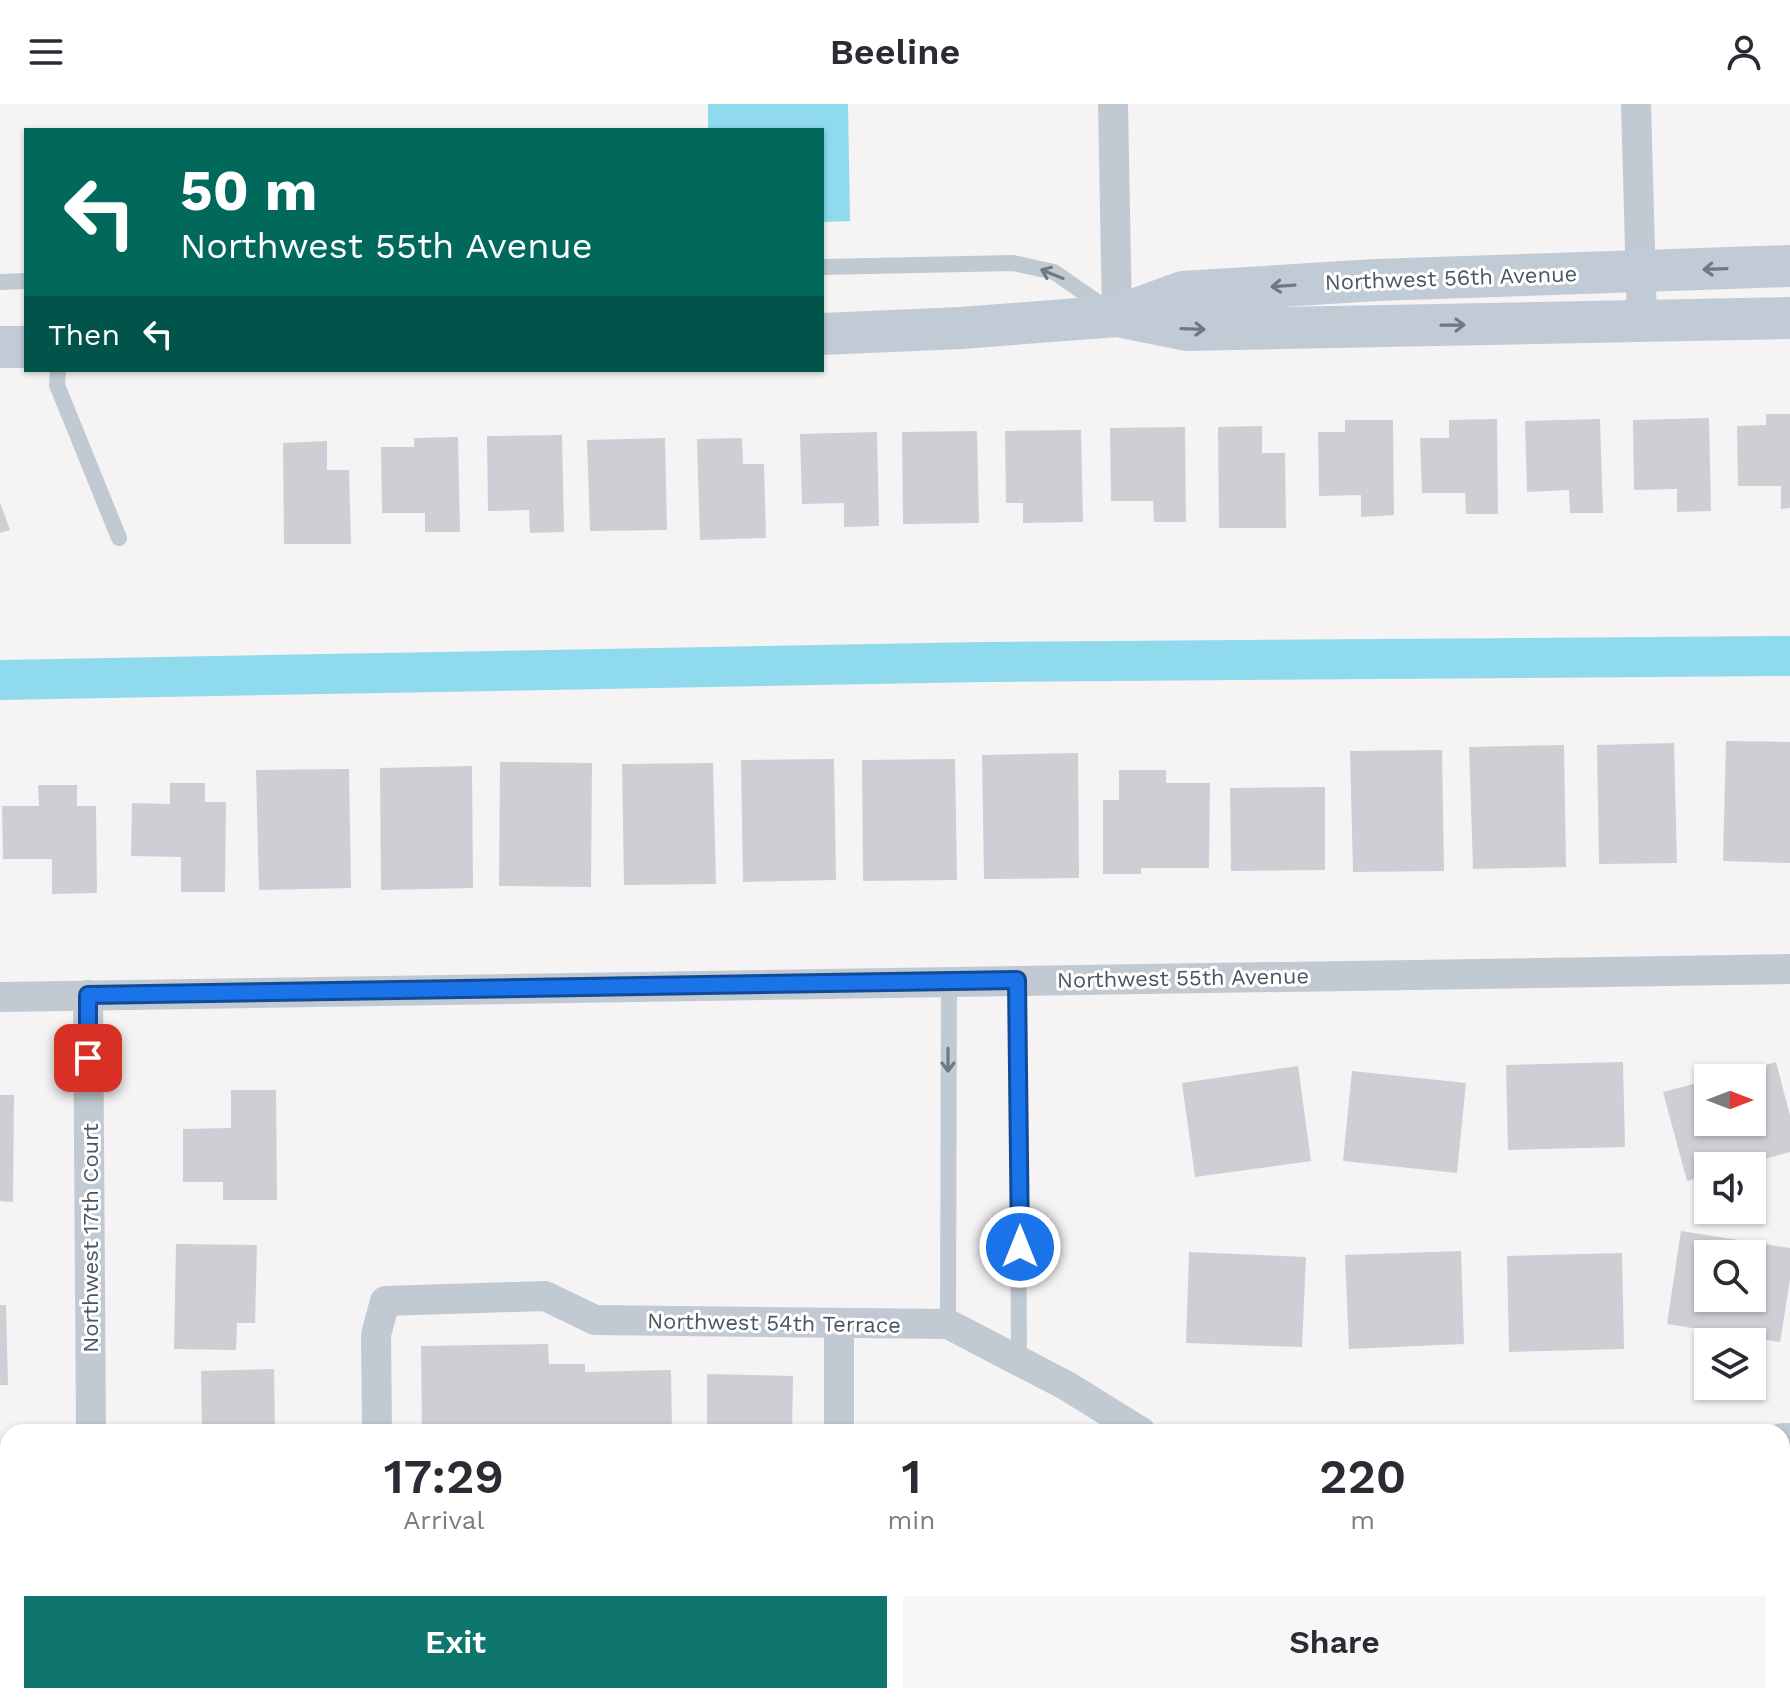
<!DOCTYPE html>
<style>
:root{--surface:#fff;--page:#f7f7f7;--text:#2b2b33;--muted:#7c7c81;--accent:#0f766e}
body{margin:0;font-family:"Work Sans",sans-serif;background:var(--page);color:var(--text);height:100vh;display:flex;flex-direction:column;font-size:30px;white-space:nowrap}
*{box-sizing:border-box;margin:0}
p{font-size:26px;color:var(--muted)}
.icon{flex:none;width:44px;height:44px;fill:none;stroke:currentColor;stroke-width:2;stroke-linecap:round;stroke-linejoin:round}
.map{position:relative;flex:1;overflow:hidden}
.sheet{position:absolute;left:0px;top:1320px;width:1790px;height:280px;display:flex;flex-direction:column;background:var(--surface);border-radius:24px 24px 0 0;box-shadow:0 2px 6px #0004}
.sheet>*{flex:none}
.top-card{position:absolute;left:24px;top:24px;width:800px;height:244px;border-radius:0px;box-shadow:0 2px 6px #0004;background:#00695c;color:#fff;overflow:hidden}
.needle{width:52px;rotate:90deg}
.controls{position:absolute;left:1694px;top:960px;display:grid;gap:16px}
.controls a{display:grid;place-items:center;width:72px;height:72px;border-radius:0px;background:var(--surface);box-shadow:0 2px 6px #0004;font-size:40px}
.pin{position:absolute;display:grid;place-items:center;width:68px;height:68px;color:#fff;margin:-34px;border-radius:16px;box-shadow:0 4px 12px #0006}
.me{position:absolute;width:88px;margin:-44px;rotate:0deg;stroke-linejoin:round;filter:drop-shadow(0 0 6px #0008)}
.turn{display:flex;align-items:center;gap:28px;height:168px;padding:0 24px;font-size:36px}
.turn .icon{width:104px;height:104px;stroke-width:2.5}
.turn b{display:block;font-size:56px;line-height:68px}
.then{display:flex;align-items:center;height:76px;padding:0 24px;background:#0003;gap:16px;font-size:30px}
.eta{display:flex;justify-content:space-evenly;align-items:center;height:136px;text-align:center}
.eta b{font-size:48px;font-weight:600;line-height:56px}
.action{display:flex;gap:16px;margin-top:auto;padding:16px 24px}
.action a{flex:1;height:92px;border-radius:0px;background:var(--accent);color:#fff;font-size:32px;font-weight:600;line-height:92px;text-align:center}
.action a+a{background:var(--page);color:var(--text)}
header{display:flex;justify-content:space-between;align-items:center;height:104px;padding:0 24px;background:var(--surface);font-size:36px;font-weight:600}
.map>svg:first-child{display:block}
.water{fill:#90daee}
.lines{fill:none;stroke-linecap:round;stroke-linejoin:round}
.canal{stroke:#90daee;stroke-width:40}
.building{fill:#cdcfd5;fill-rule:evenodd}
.lane{stroke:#c1cad2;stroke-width:16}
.street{stroke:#c1cad2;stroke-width:30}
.secondary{stroke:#c1cbd6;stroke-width:42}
.oneway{stroke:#6e7984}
.oneway2{stroke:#6e7983}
.route-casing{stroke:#114b97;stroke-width:20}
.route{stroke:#1a73e8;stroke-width:14}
.labels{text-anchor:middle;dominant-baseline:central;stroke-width:6;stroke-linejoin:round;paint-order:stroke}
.street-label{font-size:22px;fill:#4a5661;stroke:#fff}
</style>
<header><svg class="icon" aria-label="menu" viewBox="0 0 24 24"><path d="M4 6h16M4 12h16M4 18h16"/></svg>Beeline<svg class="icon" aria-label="person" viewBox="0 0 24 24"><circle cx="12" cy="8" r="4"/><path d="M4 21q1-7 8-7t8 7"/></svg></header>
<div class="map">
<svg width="1790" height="1600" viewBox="0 0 1790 1600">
<rect width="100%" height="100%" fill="#f5f3f3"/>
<path class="water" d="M708,0H848L850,117L822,118V26H708Z"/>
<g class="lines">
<path class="canal" d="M0,576L984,558L1790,552"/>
</g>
<path class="building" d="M1766,310H1790V404L1781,405V382H1738L1737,322L1766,321Z
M1709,314L1711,407L1677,408V385L1634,386L1633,316Z
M1497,315L1498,410H1466L1465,389H1422L1420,334H1449V316Z
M1600,315L1603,409H1570L1569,386L1527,388L1525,317Z
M1345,316H1393L1394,411L1361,413V391L1319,392L1318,328H1345Z
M1262,322V349H1285L1286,424H1219L1218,323Z
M1185,323L1186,418H1154L1153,397H1111L1110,324Z
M1081,326L1083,418L1023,419V399H1006L1005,327Z
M977,327L979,419L903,420L902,328Z
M877,328L879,422L844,423V399L802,400L800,330Z
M562,331L564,428L530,429L529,406L488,407L487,332Z
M458,333L460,428H425V409H382L381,343H414V334Z
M665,334L667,426L590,427L587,336Z
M742,334L743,360H764L766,434L700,436L697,335Z
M327,337V366H349L351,440H284L283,339Z
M0,398L10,426L0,429Z
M1726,637L1790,638V759L1723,757Z
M1674,639L1677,759L1599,760L1597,641Z
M1564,641L1566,763L1473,765L1469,643Z
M1442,646L1444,767L1353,768L1350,647Z
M1078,649L1079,774L984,775L982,651Z
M834,655L836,776L743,778L741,656Z
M955,655L957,776L863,777L862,656Z
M500,658L592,659L591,783L499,782Z
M713,659L716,780L624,781L622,660Z
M472,662L473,784L381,786L380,664Z
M349,665L351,784L259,786L256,666Z
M1119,666H1166V679H1210L1209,764H1141V770H1103V696H1119Z
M170,679H205V698H226L225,788H181V753L131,752L132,699L170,700Z
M38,681H77V702H96L97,789L52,790V755H3L2,702H39Z
M1325,683V766L1231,767L1230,684Z
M1623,958L1625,1043L1508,1046L1506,961Z
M1776,958L1790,1012V1048L1740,1062H1708V1071L1687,1077L1663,988L1708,976V1018H1752V974L1720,973Z
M1298,962L1311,1057L1195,1073L1182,979Z
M1352,967L1466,979L1457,1069L1343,1057Z
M231,986H276L277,1096H223V1078H183V1025L231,1024Z
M0,991H14L13,1098L0,1097Z
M1681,1127L1790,1144V1176L1780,1238L1667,1220ZM1708,1150H1752V1194H1708Z
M176,1140L257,1141L255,1219H237L236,1246L174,1245Z
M1461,1147L1464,1240L1349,1245L1345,1151Z
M1189,1148L1306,1153L1302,1243L1186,1239Z
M1622,1149L1624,1245L1509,1248L1507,1152Z
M0,1201H6L8,1281H0Z
M548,1240L549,1260H585V1268L671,1266L672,1328H422L421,1242Z
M274,1265L275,1328H179V1321H202L201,1267Z
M707,1270L793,1272L792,1328H707Z
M1782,1400L1790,1401L1788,1492H1782Z
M0,1503H8V1537H0Z
M0,1574H8V1592H15V1600H0Z
M182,1592H272L271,1600H182Z
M427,1592H678V1600H427Z
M714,1592H789V1600H714Z
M940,1592H1027V1600L940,1597Z
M1657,1592H1752V1600H1657Z"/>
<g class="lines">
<path class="lane" d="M822,163L1013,159L1054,168L1106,204
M0,178L26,177
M58,266L57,281L119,434
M1017,876L1019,1257
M948,1220L949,878"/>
<path class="street" d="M1113,0L1117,212
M1636,0L1642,218
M88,891L91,1328
M0,893L1790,865
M377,1328L376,1231L385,1197L545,1192L595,1216L948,1220L1067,1282L1141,1328
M839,1328V1219
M1782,1334H1790
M0,1367H8
M93,1592V1600
M379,1592V1600
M1116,1592V1600
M1569,1592V1600
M836,1600V1592"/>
<path class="secondary" d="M1117,212L1187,226L1790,214
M822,230L961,224L1117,212L1183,188L1376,176L1790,162
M0,243H26"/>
</g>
<defs><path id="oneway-shaft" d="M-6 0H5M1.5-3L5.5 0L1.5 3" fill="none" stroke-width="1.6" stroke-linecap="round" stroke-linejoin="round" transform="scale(2)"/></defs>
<g class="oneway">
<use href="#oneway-shaft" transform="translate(1715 165) rotate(178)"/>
<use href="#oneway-shaft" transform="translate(1283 182) rotate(176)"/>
<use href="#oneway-shaft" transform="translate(1453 221) rotate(-1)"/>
<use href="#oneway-shaft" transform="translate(1193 225) rotate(2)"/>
</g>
<g class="oneway2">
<use href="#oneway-shaft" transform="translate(1052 170) rotate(-158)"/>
<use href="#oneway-shaft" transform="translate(948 956) rotate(90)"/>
</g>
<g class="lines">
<defs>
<path id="route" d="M88,954V891L1017,876L1020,1143"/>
</defs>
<use href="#route" class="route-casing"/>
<use href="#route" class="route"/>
</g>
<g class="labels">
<g class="street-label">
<text transform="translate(1451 174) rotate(-2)">Northwest 56th Avenue</text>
<text transform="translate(1183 874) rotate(-1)">Northwest 55th Avenue</text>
<text transform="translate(90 1134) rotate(-90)">Northwest 17th Court</text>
<text transform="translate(774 1219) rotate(1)">Northwest 54th Terrace</text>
</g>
</g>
</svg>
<div class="controls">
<a><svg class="needle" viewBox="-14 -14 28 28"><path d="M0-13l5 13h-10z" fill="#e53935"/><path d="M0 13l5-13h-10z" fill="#7c7c81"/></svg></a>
<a><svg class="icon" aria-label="sound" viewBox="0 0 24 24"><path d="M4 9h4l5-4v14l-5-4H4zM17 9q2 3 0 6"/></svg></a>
<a><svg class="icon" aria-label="search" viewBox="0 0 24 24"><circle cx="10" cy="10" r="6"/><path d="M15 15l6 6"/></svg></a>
<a><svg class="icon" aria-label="layers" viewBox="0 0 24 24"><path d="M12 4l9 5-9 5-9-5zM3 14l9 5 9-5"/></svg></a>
</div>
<div class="pin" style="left:88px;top:954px;background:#d93025"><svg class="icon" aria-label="arrive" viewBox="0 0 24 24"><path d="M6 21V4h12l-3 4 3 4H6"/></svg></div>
<svg class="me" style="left:1020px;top:1143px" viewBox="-20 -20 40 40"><circle r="17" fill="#1a73e8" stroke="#fff" stroke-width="3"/><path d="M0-11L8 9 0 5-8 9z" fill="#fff"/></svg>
<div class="top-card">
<div class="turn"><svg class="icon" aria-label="left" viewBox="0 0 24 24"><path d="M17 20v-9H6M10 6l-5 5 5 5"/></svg><div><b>50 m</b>Northwest 55th Avenue</div></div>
<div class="then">Then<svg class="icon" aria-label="left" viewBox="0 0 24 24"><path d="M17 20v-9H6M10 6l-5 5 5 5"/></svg></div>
</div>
<section class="sheet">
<div class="eta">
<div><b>17:29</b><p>Arrival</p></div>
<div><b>1</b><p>min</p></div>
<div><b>220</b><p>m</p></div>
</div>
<div class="action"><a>Exit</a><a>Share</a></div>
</section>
</div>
